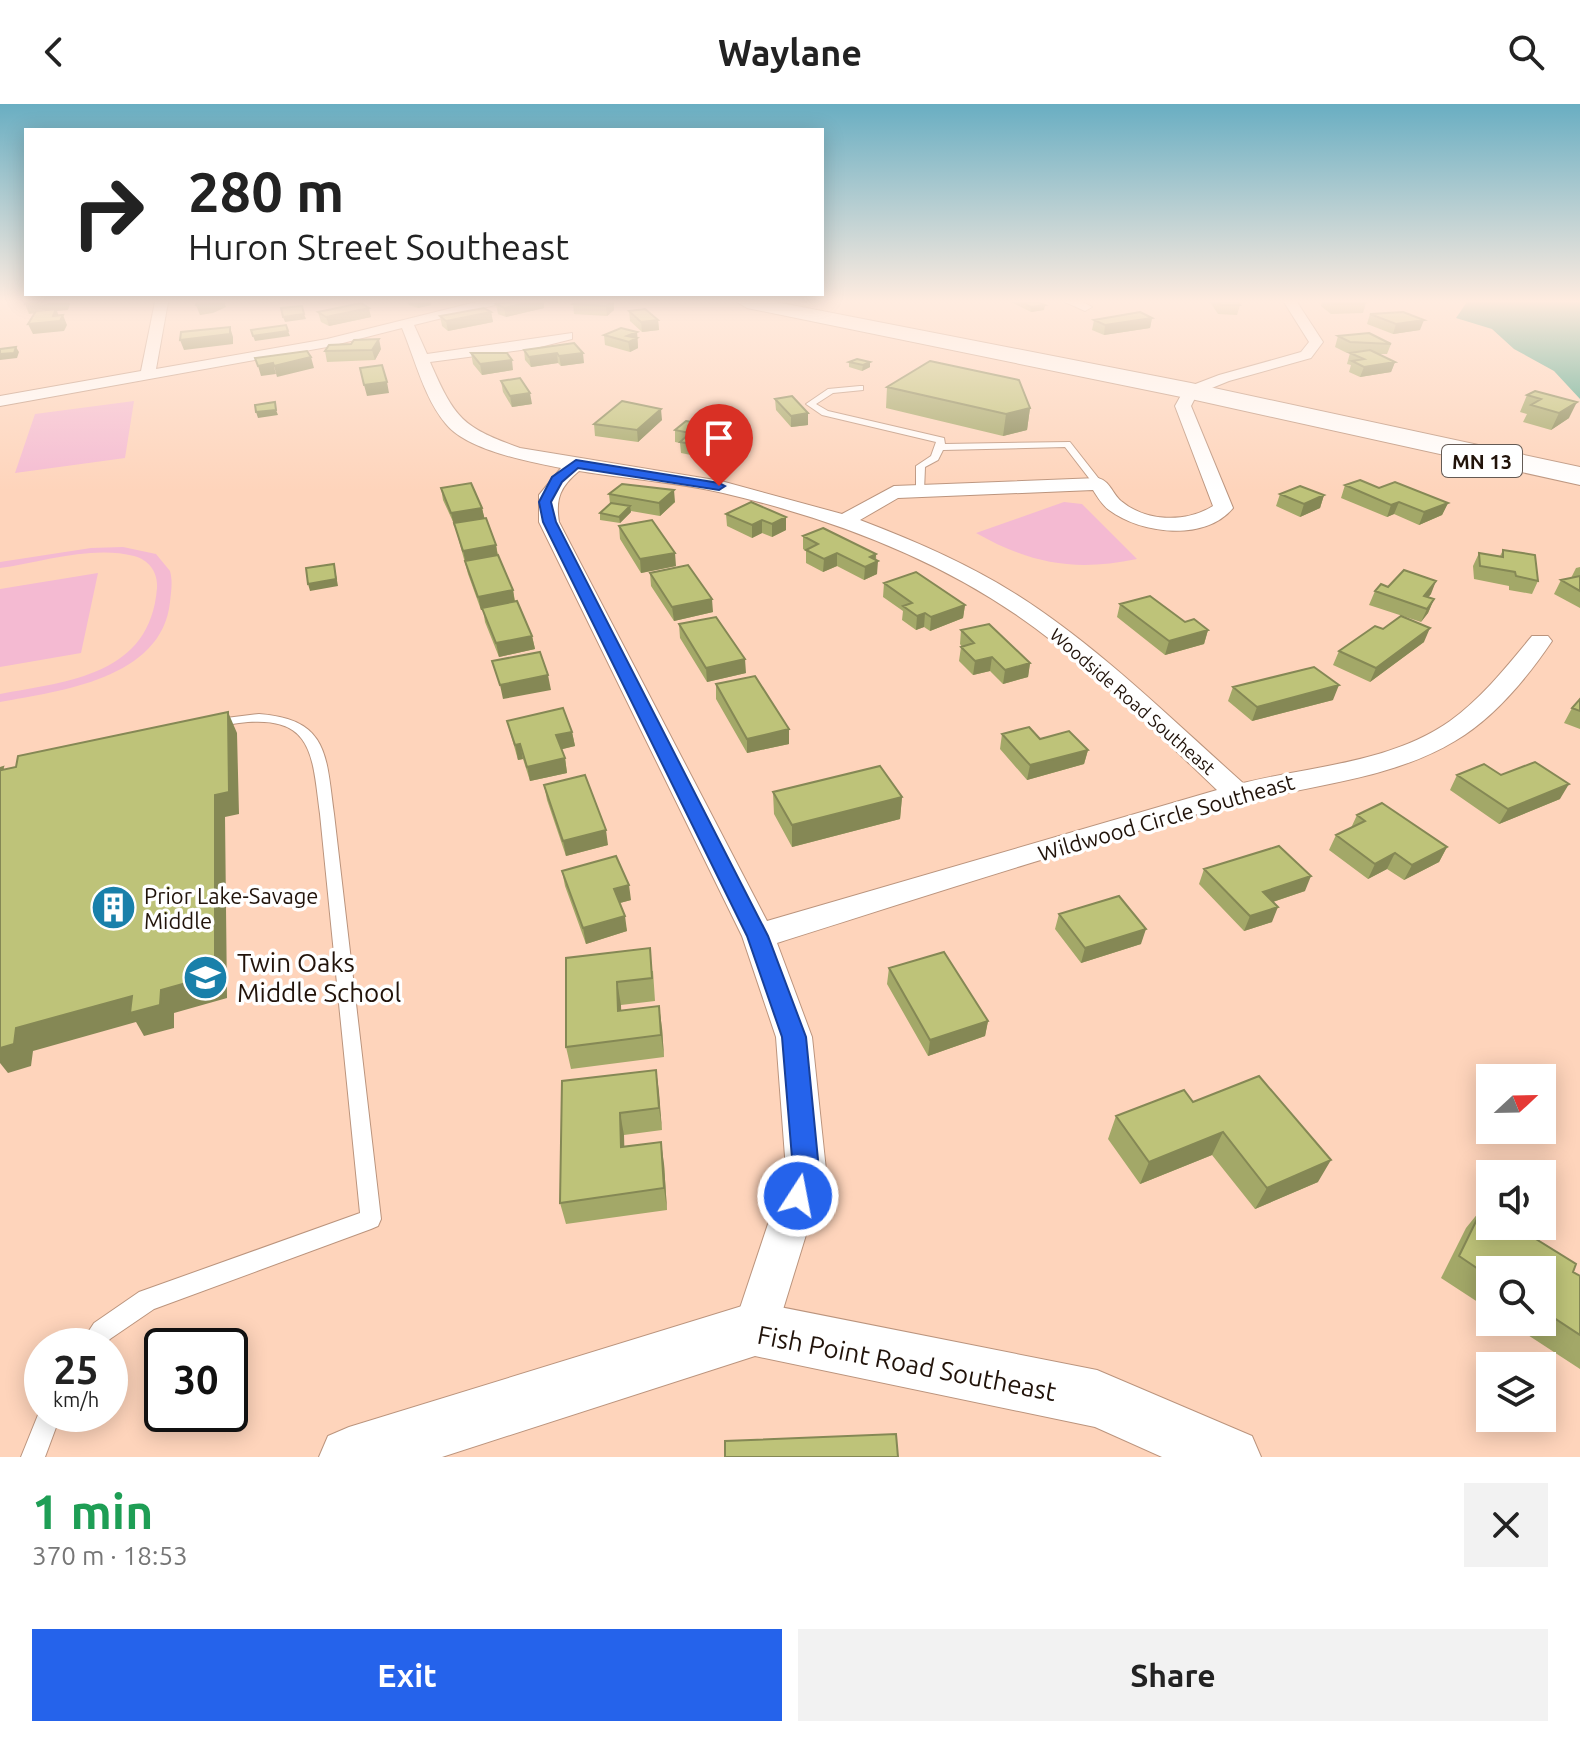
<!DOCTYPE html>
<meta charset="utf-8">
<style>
:root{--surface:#fff;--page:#f2f2f2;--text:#222;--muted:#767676;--accent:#2563eb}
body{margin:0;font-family:Ubuntu,sans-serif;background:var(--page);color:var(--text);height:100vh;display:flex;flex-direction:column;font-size:30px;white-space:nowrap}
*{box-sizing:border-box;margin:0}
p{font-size:26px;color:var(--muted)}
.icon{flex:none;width:44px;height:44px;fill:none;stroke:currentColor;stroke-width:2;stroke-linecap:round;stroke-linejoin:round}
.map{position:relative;height:1353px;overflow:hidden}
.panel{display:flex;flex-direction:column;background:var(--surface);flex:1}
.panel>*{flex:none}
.banner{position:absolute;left:24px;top:24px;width:800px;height:168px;border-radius:0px;box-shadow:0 4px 20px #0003;background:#fff;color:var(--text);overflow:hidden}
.needle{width:52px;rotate:68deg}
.buttons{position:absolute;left:1476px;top:960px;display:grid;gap:16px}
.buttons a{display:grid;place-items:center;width:80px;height:80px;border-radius:0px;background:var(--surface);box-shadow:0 4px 20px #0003;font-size:40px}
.speed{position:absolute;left:24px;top:1224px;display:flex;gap:16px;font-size:40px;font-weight:700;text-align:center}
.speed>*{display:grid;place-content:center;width:104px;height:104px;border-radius:50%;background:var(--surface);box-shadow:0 4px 20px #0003;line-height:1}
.speed small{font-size:20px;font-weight:400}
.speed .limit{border:4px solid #111;border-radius:12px;background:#fff;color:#111}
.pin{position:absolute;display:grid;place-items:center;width:68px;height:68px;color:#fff;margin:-82px -34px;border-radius:50% 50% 50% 0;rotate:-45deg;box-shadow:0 0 8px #0007}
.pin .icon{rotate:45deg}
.me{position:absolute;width:88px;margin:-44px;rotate:11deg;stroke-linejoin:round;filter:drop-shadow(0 0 6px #0008)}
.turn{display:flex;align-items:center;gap:28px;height:168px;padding:0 32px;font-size:36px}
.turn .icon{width:104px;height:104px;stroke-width:2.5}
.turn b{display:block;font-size:56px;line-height:68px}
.round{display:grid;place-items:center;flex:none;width:84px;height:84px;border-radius:0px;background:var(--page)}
.head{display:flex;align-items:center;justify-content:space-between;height:136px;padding:0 32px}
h1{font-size:48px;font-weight:700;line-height:60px;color:#1e9e55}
.button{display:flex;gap:16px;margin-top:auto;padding:16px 32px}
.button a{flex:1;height:92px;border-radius:0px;background:var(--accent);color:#fff;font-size:32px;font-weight:700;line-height:92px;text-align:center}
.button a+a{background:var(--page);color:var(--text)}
header{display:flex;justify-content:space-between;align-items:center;height:104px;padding:0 32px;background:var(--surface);font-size:36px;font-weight:700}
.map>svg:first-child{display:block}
.green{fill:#f4bad2}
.water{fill:#4aa58a}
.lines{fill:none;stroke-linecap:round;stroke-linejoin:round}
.service-casing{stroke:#bb947d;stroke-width:2}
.minor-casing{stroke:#bb947d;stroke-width:2}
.tertiary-casing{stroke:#bb947d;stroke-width:2}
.primary-casing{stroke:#bb947d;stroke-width:2}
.service{fill:#fff;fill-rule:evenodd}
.minor{fill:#fff;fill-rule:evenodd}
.tertiary{fill:#fff;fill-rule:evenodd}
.primary{fill:#fff;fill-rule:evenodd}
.wall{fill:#a3a868}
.shaded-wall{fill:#858855}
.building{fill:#bec379;stroke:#858855;stroke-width:2}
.route{fill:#2563eb;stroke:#184099;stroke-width:2}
.labels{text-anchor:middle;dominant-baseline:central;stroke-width:7;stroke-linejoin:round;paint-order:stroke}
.far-street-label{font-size:18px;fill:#21130a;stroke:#fff}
.shield{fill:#fff;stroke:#645a54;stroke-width:2}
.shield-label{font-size:20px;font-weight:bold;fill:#21130a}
.street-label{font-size:22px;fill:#21130a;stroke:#fff}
.poi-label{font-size:22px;fill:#21130a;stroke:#fff;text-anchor:start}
.near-poi-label{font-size:26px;fill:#21130a;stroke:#fff;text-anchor:start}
.near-street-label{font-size:26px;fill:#21130a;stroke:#fff}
</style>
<header><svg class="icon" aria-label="back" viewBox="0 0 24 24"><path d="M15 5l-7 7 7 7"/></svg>Waylane<svg class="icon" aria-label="search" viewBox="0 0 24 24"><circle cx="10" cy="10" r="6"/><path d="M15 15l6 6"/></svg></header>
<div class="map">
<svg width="1580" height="1353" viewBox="0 0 1580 1353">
<rect width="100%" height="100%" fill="#fed4bb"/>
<path class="green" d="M134,297L125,354L15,369L35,310Z
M1064,398L1082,400L1137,455C1075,468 1031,460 976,429Z
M123,443L156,450L170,467C173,478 171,488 170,498C162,575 60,587 0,598V590C70,577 150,571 157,484C158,468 149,456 134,452C93,441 41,458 0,464V458L91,444Z
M98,469L81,549L0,563V485Z"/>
<path class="water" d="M1467,198H1580V295L1554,267L1514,245L1492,225L1456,214Z"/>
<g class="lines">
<defs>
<path id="service" d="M860,282H863V286L833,289L816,300L828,307L944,334L945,340L1070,338L1103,380L1095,382L1065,343L943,346L938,356L925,363L924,387L916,389V362L931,352L936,338L822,311L806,300L828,285Z
M259,610C329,615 326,652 334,710L381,1115L378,1122L371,1125L154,1205L110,1235L104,1242H79L94,1219L139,1188L360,1109L320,710C312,651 314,610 239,619C228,620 217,625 208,619L210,616Z
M42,1301V1310H61L45,1353H21Z"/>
<path id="minor" d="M155,198H168L156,265L327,235L476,198H496L495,201L414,221L427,250L572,229V235L536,244L430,258C455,315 462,323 520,344L721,377L842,410L894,382L1098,374C1110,377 1112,389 1121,397C1146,418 1186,419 1213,402L1175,302L1185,284L1219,271L1301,248L1309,238L1284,198H1297L1323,238L1311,254L1229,277L1197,290L1191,302L1233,404C1205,438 1141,430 1109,406C1102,401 1097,392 1093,386L898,394L860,416C913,436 966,459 1014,489C1098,542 1169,613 1243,679C1312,662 1390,659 1450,617C1482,594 1507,562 1532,532H1548L1552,537C1527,574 1494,614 1455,637C1387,678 1299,682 1223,703C1073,744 925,792 777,839L812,933L826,1066L777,1225L771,1241L755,1247L739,1241L733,1225L786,1066L776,933L742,832L539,418V391L561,364C529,358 467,346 446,320C424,294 415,255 402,224L327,243L0,302V292L141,267ZM579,367C627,375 676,378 723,389C834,415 943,456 1035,524C1100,572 1158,630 1217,686L767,817L559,418C555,394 561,382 579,367Z
M1065,198H1083L1092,203L1085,207Z"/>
<path id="tertiary" d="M755,1198L1097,1266L1252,1332L1261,1353H1162L1095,1323L755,1252L442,1353H319L328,1332L349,1323Z"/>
<path id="primary" d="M737,198H776L1191,279L1580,363V381L1191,295L747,204Z"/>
</defs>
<use href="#service" class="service-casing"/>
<use href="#minor" class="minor-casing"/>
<use href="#tertiary" class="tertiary-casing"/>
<use href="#primary" class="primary-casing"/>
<use href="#service" class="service"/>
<use href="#minor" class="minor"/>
<use href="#tertiary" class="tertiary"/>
<use href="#primary" class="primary"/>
</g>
<path class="wall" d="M408,198H430L431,201L418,204L409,201Z
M507,198H544V204L506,213L498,210L496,200Z
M576,198H614V206L607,212L574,210L573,200Z
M1011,198H1038L1044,206L1031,208Z
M1210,198H1238L1240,201L1237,211L1218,210Z
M1322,198H1331L1366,199L1363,209L1331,210L1321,202Z
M629,207L658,216L659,226L642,228L630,217Z
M318,208L371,213L329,222L321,218Z
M491,208L493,218L448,227L442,222L440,212Z
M1370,210L1420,226L1393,230L1367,220Z
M1152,214L1150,224L1104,231L1092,226L1094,216Z
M637,228L638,244L630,248L605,241L604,231Z
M1338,232L1391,240L1387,250H1378L1395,258L1391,268L1360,273L1349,268L1351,261L1347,260L1350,249H1352H1347L1335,243Z
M574,239L584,259L561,262L558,259L531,263L525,256L524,246Z
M381,245L375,256L327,258L325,247Z
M471,249L513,266L482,271L473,260Z
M849,258H870V263L862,267L849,263Z
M501,277L532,300L512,303L503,288Z
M887,283L1030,304L1027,326L1003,332L886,304Z
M1535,287L1569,314L1551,326L1523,318L1527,310L1520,308L1527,291Z
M775,295L808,321L791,323L776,306Z
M662,316L638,338L595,332L594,320Z
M721,323V334L717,338V343L706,354L681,349L680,339L675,338V326Z
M1345,381L1379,384L1448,399L1442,411L1419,421L1394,410L1387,413L1341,394Z
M441,384L482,404L484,414L496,441L498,451L513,486L515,497L532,532L535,545L499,553L485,518L483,506H481L468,470L455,422L443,396Z
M609,390L675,398L660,412L631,407V408L620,419L600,416V409L610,400Z
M1280,390L1324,391L1320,404L1300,413L1276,402Z
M726,410L786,413V426L772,433L762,429L752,434L727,422Z
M619,422L676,462L641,469L620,435Z
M803,432L876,450L877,470L864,476L837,462L823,468L806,459V447L803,445Z
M1503,446L1538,477L1532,490L1509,486V482L1474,475L1473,462L1479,449L1500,452Z
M1580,463V504L1554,490L1561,476L1571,474L1576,464Z
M650,469L713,508L674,517L651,482Z
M884,479L965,501L963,514L930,527L924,523L916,526L902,516L903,507L883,493Z
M1388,483L1431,490L1428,493L1434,495L1428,509L1421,518L1369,501L1375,487Z
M1120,500L1185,518L1208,526L1204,540L1165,551L1117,513Z
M679,520L746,569L707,578L680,534Z
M1383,525L1424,538L1370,578L1333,561L1339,547Z
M961,526L1030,559L1028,573L1003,580L990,567L973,571L959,557L961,543H962L960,540Z
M716,580L789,640L747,649L716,595Z
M1233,583L1333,596L1252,617L1228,597Z
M1580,595V625L1564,619L1572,604Z
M507,617L572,628L575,642L562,645L565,654L567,669L530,677L523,655L518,656Z
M1002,630L1040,635L1088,646L1084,660L1027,676L1000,645Z
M1457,671L1560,695L1499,720L1450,686Z
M544,681L608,741L566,752L547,696Z
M773,688L902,693L900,715L792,743L774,710Z
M1357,711L1447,743L1439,758L1404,776L1387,765L1368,775L1329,746L1336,731L1351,724Z
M1204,765L1305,787L1273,798L1272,818L1244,827L1199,780Z
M562,767L631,796L620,799L627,827L586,840L565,782Z
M1059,810L1141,840L1081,859L1055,825Z
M566,854L653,867L655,897L621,901V906L662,924L664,953L571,965L566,943Z
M889,864L988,917L985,932L928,952L887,880Z
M656,966L662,1026L624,1031V1043L664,1060L667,1106L566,1120L560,1099L562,977Z
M1193,998L1318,1078L1255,1105L1212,1051L1140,1080L1108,1035L1116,1012Z
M1483,1103L1580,1172V1265L1508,1218H1542V1166H1490V1206L1441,1174L1466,1124Z"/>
<path class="shaded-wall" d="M51,198H69L70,200L68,206L57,207L60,215L63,211L67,221L64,227L33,230L28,220L53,212L55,207L29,210L25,200Z
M215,198H224L226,203L213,209L200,211L196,201Z
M423,198H430L431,201L418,204L417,199Z
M531,198H544V204L506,213L504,204Z
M612,198H614V206L607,212L606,202Z
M1045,201L1044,206L1031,208V203Z
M369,204L371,213L329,222L326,213Z
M491,208L493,218L448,227L446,217Z
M304,210L306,215L285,218L283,213Z
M1152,214L1150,224L1104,231L1105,221Z
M658,216L659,226L642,228L641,218Z
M1424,216L1420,226L1393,230L1396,220Z
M230,223L233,233V240L184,246L180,236Z
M288,227L290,232L255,237L253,232Z
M637,228L638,244L630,248L627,232Z
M379,235L381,245L375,256L372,246Z
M16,243L19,248L17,254L0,256V250Z
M557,249L558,259L531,263L529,253Z
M583,249L584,259L561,262L559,252Z
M311,253L314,264L277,273L274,262Z
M512,256L513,266L482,271L480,260Z
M870,258V263L862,267L863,261Z
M1395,258L1391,268L1360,273L1364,263Z
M273,259L276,270L261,272L258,262Z
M387,278L389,289L367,292L364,281Z
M530,289L532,300L512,303L510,292Z
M1577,298L1569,314L1551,326L1559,309Z
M1030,304L1027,326L1003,332L1006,310Z
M661,305L662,316L638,338L637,326Z
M276,306L278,311L258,314L256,308Z
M808,309V321L791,323V312Z
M721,323V334L717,338V343L706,354L705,342L712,331Z
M674,386L675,398L660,412L659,399Z
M1324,391L1320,404L1300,413L1304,400Z
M1399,398L1394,410L1387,413L1391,401Z
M1448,399L1442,411L1419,421L1424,408Z
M630,402L631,408L620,419L619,413Z
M482,404L485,416L454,422L451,409Z
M786,413V426L772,433V420Z
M762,416V429L752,434V421Z
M496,441L498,454L466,460L463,447Z
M675,449L676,462L641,469L640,455Z
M837,449V462L823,468L824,455Z
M876,450L875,458L878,457L877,470L864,476L865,463L870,453Z
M334,460L338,482L310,487L308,480Z
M1436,477L1431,490L1420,503L1424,492Z
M513,486L515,500L481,506L478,493Z
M712,495L713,508L674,517L672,503Z
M1434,495L1428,509L1421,518L1427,505Z
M965,501L963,514L930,527L931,513Z
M925,509L924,523L916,526L917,512Z
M1430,524L1424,538L1370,578L1376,564Z
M1208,526L1204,540L1165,551L1169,537Z
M532,532L535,545L499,553L496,539Z
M992,553L990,567L973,571L975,557Z
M745,555L746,569L707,578L706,564Z
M1030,559L1028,573L1003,580L1005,566Z
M548,571L551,586L503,595L500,581Z
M1339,581L1333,596L1252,617L1257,603Z
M228,608L237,629L239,710L225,713L227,894L174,909V924L144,932L136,918L33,947L31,962L8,969L0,959V938L16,924L132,892L161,886L215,691Z
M789,625V640L747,649V635Z
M572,628L575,642L559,646L556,631Z
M520,640L523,655L518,656L515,641Z
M1088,646L1084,660L1027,676L1030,661Z
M565,654L567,669L530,677L527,663Z
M1569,680L1560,695L1499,720L1508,705Z
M902,693L900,715L792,743V721Z
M606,726L608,741L566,752L563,737Z
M1447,743L1439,758L1404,776L1412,761Z
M1395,749L1387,765L1368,775L1375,760Z
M1311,772L1305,787L1257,803L1263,788Z
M629,781L631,796L616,800L614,785Z
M1278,803L1272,818L1244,827L1250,812Z
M625,812L627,827L586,840L583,824Z
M1146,825L1141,840L1081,859L1085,844Z
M617,878L621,901L622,929L618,907Z
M659,902L662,924L664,953L661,931Z
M988,917L985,932L928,952L930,936Z
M656,966L659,988L662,1026L659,1004Z
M620,1009L624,1031L625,1066L621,1043Z
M1223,1028L1212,1051L1140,1080L1149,1058Z
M661,1038L664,1060L667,1106L664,1084Z
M1331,1056L1318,1078L1255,1105L1267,1084Z"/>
<path class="building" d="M26,198H51L25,200Z
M197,198H215L210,200L196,201Z
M507,198H531L504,204L496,200Z
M576,198H612L606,202L573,200Z
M1021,198H1038L1045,201L1031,203Z
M1219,198H1238L1240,201H1221Z
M1331,198H1363L1366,199L1334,200Z
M361,199L369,204L326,213L318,208Z
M302,202L304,210L283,213L281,204Z
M484,204L491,208L446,217L440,212Z
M56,205L53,212L63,211L60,217L28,220L36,207Z
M645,205L658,216L641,218L629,207Z
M1140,208L1152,214L1105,221L1094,216Z
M1403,208L1424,216L1396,220L1370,210Z
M286,221L288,227L253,232L251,226Z
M230,223V230L180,236L181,228Z
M621,224L637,228L627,232L637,234L629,238L604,231Z
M1369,229L1391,240L1350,238L1338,232Z
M379,235L372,246L325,247L329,241L351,240L354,236Z
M574,239L583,249L559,252L557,249L529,253L524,246Z
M16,243L14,249L0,250V245Z
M1370,246L1395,258L1364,263L1352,257L1364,255L1350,249Z
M307,247L311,253L274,262L273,259L258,262L255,254Z
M471,249H507L512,256L480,260Z
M857,255L870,258L863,261L849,258Z
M930,257L1019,276L1030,304L1006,310L887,283Z
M382,261L387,278L364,281L360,264Z
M520,274L530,289L510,292L501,277Z
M1535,287L1577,298L1559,309L1531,301L1541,295L1527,291Z
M792,292L808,309L791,312L775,295Z
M622,297L661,305L637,326L594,320Z
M275,298L276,306L256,308L255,301Z
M686,317L721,323L712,331H717L705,342L680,338L690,329L675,326Z
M1360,376L1379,384L1395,378L1448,399L1424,408L1399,398L1391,401L1345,381Z
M471,379L482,404L451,409L441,384Z
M622,380L674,386L659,399L609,390Z
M1300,382L1324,391L1304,400L1280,390Z
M751,398L786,413L772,420L762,416L752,421L726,410Z
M611,399L630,402L619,413L600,409Z
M486,414L496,441L463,447L454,419Z
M652,416L675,449L640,455L619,422Z
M823,424L876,450L870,453L878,457L865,463L837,449L824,455L806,446L818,440L803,432Z
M1503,446L1535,451L1538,477L1516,472L1515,468L1480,462L1479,449L1503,453Z
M498,451L513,486L478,493L465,457Z
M334,460L336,475L308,480L306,464Z
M688,461L712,495L672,503L650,469Z
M1404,466L1436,477L1424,492L1434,495L1427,505L1375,487L1381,480L1388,483Z
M916,468L965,501L931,513L925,509L917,512L903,502L912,499L884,479Z
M1580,472V487L1561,476Z
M1150,492L1185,518L1194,515L1208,526L1169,537L1120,500Z
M517,497L532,532L496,539L482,504Z
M1401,512L1430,524L1376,564L1339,547L1375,522L1383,525Z
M716,513L745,555L706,564L679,520Z
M989,520L1030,559L1005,566L992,553L975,557L961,543L974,539L961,526Z
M540,548L548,571L500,581L492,557Z
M1314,563L1339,581L1257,603L1233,583Z
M755,572L789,625L747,635L716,580Z
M1580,595V607L1572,604Z
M563,604L572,628L556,631L565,654L527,663L520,640L515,641L507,617Z
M228,608L229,688L215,691V871L161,886L160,901L130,909L132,892L16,924L14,940L0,944V664L3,663L2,666L16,663L18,652Z
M1029,623L1040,635L1069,627L1088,646L1030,661L1002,630Z
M1535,658L1569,680L1508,705L1457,671L1484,660L1501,671Z
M880,662L902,693L792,721L773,688Z
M585,671L606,726L563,737L544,681Z
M1382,699L1447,743L1412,761L1395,749L1375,760L1336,731L1365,717L1357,711Z
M1279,742L1311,772L1263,788L1278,803L1250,812L1204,765Z
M616,752L629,781L614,785L625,812L583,824L562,767Z
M1119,792L1146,825L1085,844L1059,810Z
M650,844L652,874L617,878L618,907L659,902L661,931L566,943V854Z
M944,848L988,917L930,936L889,864Z
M656,966L659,1004L620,1009L621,1043L661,1038L664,1084L560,1099L562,977Z
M1259,972L1331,1056L1267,1084L1223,1028L1149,1058L1116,1012L1184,986L1193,998Z
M1483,1103L1490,1107V1122H1515L1576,1160L1573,1168L1580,1172V1231L1542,1206V1166H1490V1173L1459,1152Z
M896,1330L898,1353H725V1337Z"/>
<linearGradient id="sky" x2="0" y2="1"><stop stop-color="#69aec2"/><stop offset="0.51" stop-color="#ffece0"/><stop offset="1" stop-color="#ffece0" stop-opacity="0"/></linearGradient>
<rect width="1580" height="387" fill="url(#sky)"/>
<path class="route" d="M576,356L719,379L725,382L719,386L578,364L562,378L551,398L556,418L768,832L806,933L819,1066L807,1101L798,1105L788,1101L784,1092L793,1066L782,933L747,832L543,418L539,398L552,373Z"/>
<defs>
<symbol id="building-disc" viewBox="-11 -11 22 22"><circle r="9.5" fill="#1980aa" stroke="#fff"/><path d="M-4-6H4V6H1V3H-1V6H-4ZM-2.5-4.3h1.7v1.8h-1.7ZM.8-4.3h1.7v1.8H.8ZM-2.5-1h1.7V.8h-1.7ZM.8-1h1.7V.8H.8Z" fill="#fff"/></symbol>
<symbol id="school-disc" viewBox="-11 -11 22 22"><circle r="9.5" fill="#1980aa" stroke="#fff"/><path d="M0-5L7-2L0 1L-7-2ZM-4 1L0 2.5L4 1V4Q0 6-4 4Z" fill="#fff"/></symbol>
</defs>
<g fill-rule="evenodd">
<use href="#building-disc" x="88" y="778" width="51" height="51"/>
<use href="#school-disc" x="180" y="848" width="51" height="51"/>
</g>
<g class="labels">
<g class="far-street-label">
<text transform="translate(1133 597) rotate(41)">Woodside Road Southeast</text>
</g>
<rect class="shield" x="1442" y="341" width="80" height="32" rx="6"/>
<g class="shield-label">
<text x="1482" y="357">MN 13</text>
</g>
<g class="street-label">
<text transform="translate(1166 713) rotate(-16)">Wildwood Circle Southeast</text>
</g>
<g class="poi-label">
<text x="144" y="791">Prior Lake-Savage<tspan x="144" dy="25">Middle</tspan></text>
</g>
<g class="near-poi-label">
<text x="237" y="858">Twin Oaks<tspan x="237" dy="30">Middle School</tspan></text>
</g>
<g class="near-street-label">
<text transform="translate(907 1259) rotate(11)">Fish Point Road Southeast</text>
</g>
</g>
</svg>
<div class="buttons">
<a><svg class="needle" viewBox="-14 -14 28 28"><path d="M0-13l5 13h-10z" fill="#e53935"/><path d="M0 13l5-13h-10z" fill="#767676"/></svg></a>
<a><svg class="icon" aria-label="sound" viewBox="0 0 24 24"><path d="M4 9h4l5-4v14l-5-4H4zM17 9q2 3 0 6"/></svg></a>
<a><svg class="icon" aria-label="search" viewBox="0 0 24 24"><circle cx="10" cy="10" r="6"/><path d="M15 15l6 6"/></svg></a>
<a><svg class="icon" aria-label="layers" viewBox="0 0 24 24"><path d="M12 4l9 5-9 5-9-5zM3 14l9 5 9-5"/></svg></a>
</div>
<div class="speed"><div>25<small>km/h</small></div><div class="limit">30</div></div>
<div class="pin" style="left:719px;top:382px;background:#d93025"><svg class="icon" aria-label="arrive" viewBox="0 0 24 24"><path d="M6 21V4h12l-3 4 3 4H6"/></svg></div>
<svg class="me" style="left:798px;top:1092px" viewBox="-20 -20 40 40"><circle r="17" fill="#2563eb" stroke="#fff" stroke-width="3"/><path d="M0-11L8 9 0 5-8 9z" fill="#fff"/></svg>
<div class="banner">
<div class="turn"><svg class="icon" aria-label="right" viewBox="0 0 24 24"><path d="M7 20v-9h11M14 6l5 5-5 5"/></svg><div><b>280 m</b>Huron Street Southeast</div></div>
</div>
</div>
<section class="panel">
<div class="head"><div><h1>1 min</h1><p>370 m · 18:53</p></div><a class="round"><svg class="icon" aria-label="close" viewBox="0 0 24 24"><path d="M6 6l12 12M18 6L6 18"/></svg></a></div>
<div class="button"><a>Exit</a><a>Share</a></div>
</section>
